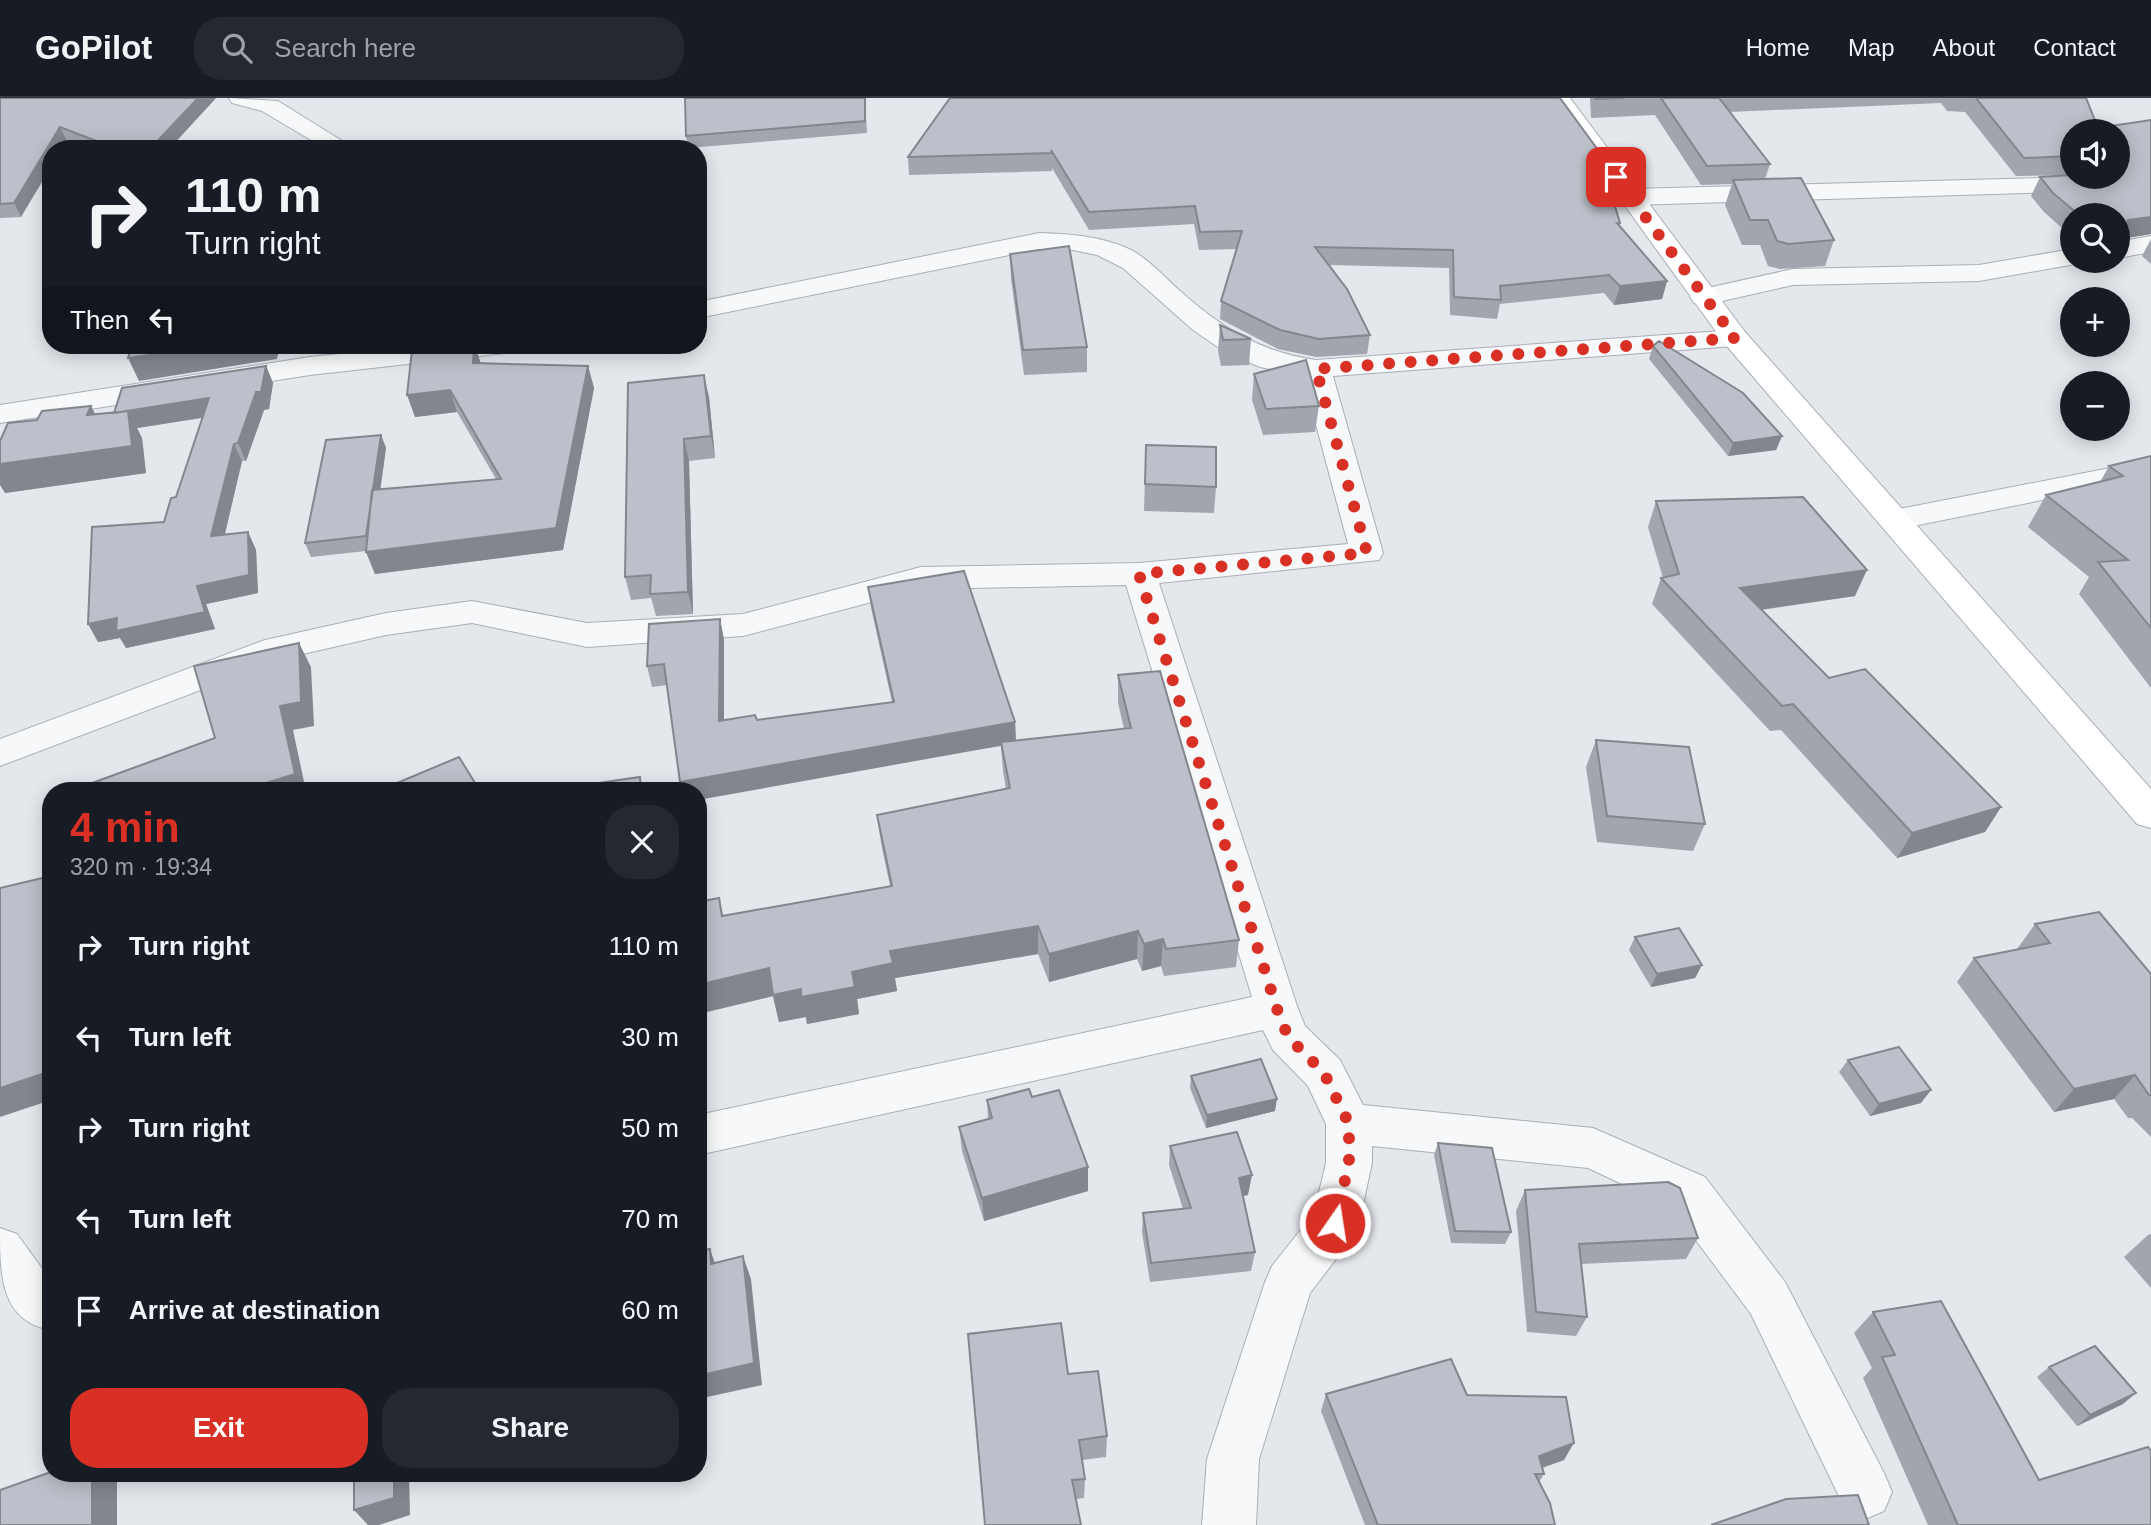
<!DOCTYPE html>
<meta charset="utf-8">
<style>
:root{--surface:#171b24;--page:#242831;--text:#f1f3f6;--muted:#9ea1a6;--line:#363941;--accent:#d93025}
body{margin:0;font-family:Helvetica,sans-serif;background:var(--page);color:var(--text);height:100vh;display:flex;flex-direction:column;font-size:26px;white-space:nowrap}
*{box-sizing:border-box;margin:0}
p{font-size:23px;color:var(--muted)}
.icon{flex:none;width:38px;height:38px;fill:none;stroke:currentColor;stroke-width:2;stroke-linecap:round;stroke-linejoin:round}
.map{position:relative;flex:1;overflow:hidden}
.drawer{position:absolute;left:42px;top:684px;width:665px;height:700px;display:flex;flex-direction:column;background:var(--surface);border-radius:28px;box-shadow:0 4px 18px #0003}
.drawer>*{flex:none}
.banner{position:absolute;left:42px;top:42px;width:665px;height:214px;border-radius:28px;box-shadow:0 4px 18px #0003;background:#171b24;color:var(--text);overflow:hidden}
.tools{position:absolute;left:2060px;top:21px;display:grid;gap:14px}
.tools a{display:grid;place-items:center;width:70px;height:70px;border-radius:50%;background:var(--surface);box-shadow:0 4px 18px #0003;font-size:35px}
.pin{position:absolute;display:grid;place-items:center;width:60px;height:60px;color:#fff;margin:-30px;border-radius:14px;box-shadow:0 4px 10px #0006}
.me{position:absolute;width:77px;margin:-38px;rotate:13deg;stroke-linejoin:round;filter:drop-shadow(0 0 5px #0008)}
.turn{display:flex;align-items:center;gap:24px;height:147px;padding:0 28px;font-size:32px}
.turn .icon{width:91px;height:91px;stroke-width:2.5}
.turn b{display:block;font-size:49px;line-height:60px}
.then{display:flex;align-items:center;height:66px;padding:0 28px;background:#0003;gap:14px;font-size:26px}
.round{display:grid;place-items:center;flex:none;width:74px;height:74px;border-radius:28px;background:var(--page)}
.headline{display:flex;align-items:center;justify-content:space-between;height:119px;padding:0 28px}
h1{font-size:42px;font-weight:800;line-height:52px;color:var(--accent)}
.primary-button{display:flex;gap:14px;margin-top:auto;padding:14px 28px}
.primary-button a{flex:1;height:80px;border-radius:28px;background:var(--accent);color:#fff;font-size:28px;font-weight:800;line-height:80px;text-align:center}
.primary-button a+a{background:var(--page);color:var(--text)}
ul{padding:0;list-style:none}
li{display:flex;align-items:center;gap:21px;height:91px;padding:0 28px}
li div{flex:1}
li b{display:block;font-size:26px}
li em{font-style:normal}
header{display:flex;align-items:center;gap:42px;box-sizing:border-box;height:98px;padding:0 35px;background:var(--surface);border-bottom:2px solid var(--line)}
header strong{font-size:33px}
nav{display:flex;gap:38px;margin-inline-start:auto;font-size:24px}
.search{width:490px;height:63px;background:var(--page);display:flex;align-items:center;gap:18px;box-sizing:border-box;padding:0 24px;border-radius:28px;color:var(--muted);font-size:26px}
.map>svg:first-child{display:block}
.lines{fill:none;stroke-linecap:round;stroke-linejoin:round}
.street-casing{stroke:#a9aeb7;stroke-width:2}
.secondary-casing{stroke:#a9aeb7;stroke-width:2}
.street{fill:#f7f8fa;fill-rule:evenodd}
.secondary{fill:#fff;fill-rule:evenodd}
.wall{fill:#a1a5ae}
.shaded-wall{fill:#83868d}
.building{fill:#bbc0ca;stroke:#83868d;stroke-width:2}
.route{stroke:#d93025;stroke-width:12;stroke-dasharray:0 21.6}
</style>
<header>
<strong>GoPilot</strong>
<div class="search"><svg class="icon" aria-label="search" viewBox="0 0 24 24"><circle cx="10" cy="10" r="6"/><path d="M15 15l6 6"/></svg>Search here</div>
<nav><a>Home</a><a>Map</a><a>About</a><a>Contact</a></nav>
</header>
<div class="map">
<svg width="2151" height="1427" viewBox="0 0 2151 1427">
<rect width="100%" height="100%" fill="#e4e7ec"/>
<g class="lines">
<defs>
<path id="street" d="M229,0L278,3L355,51H326L262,13L232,5Z
M2082,79L2098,81L2101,86L2098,91L2089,93L1631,107L1622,104L1618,99L1622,94L1631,91Z
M1039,135C1069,136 1101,138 1129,151C1149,161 1163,178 1179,192C1221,230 1260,254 1316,262L1735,232L1745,234L1749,240L1745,246L1735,248L1333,278L1383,455L1379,462L1159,485L1298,911L1305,928L1340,962L1363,1007L1593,1030L1705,1079L1785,1184L1884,1375L1892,1394L1884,1413L1865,1421L1846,1413L1751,1216L1671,1109L1588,1070L1372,1048V1065L1359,1125L1352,1140L1310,1195L1259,1361L1256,1427H1202L1207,1361L1265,1184L1272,1168L1314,1115L1326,1065V1026L1308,988L1273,952L1263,932L698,1057V1017L1252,899L1126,487L921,491L743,538L587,549L472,525L386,537L285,560L0,668V641L265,542L386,515L472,503L587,525L743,516L921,469L1139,465L1348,446L1303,278L1260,269L1225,254L1193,232L1123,170L1097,157L1073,152L1039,151L698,220V204Z
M2151,138V154L2118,160V144Z
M2072,151V163L2081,165L1979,183L1793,187L1704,207L1694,205L1690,199L1694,193L1793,171L1979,167Z
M428,247H519L515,253L505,255L310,277L0,325V307L310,259Z
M2151,362V380L1894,432L1883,429L1878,422L1883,415L1894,412Z
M0,1130L17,1136L51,1183V1232C0,1223 0,1176 0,1130Z"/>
<path id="secondary" d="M1547,0H1570L1745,234L2151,691V730L2137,726L1725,246Z"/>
</defs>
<use href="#street" class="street-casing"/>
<use href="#secondary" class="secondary-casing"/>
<use href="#street" class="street"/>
<use href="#secondary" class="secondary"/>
</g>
<path class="wall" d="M0,0H216L169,51H87L67,43L62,51H51L21,119L0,120Z
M865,0L867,35L688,50L686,38Z
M950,0L1620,125V128L1667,183L1662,201L1614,207L1604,195L1500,206L1497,221L1450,217L1449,170L1330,167L1370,237L1367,256L1316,259L1278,251L1220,221L1221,203L1237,151L1199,152L1194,126L1089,132L1052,70V73L909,77L908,59Z
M1590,0H2086L2098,30L2151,22V136L2120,141L2118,145V117H2072V139L2044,114L2031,98L2040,79H2118V33H2072V77L2016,78L1965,14L1947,13L1941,5L1729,14L1770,66L1765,81L1834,142L1825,168L1780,171L1768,168L1760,147H1742L1725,107L1732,86L1701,87L1655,17L1591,20Z
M2151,141V166L2142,158Z
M1010,156L1087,249V274L1024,277L1011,181Z
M1220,227L1251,241L1249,267L1221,268L1218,253Z
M459,247H475L481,266L588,268L594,290L563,452L375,476L366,453L311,459L305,445L381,337L386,350L380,392L496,381L457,314L415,319Z
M1653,248L1782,338L1776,352L1728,358L1649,261Z
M266,268L273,285L269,311L264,312L246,363H242L225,436L248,434L256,452L258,495L206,506L215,531L126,550L120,540L98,544L164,424L176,399L203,320L137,330L142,340L146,375L5,395L96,317L114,315Z
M1254,276L1319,308L1315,334L1263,337L1252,302Z
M628,285L709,299L715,360L689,363L693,516L656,518L651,500L631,502L625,479Z
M1146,347L1216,389L1214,415L1144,413Z
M2151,358V590L2079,496L2089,479L2028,429L2046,397L2100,384L2109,368Z
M1656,403L1855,498L1761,512L1829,580L2001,709L1985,734L1897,760L1781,632L1770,633L1652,506L1661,480H1663L1648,429Z
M868,489L1015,624L1016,643L1124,631L1118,605V577L1239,842L1236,869L1164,878L1161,868L1142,873L1137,861L1049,884L1038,856L895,880L897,893L857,901L859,916L807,926L806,919L779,924L773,898L698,916L719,800L723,818L890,788L881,745L877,717L1006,691L1003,673L1001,648L698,693H683L680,684L667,587L652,589L647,568L720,521L724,542V622H757L892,604L871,510Z
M1596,642L1705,726L1693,753L1597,744L1586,669Z
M2035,826L2151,876V1039L2132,1020H2128L2114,1001L2054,1014L1957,884L1974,860L2017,851Z
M1635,839L1702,867L1695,880L1651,889L1629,852Z
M1848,962L1921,1005L1870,1018L1839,974Z
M1191,978L1275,1013L1206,1030L1190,990Z
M1032,999L1088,1093L984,1123L962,1053L959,1029L988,1021L987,1002Z
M1438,1045L1511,1134L1505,1146L1451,1145L1434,1057Z
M1170,1048L1248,1097L1243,1098L1255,1154L1251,1173L1150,1184L1142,1134L1143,1115L1183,1111L1169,1067Z
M1525,1092L1698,1140L1686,1161L1581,1166L1587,1219L1576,1238L1527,1234L1516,1113Z
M2151,1136V1190L2124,1159L2148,1137Z
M1873,1214L2039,1382L2151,1427H1928L1863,1280L1872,1270L1854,1235Z
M2049,1269L2123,1306L2077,1328L2037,1279Z
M1068,1276L1107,1338L1106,1359L1082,1362L1085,1381L1084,1400L1076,1401L985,1427Z
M1326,1296L1467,1297L1564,1362L1542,1370L1544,1376L1539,1384L1555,1427H1365L1321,1313Z"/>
<path class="shaded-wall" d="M198,0H216L169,51H150Z
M60,29L67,43L62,51H51V69L21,119L14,105Z
M2151,119V136L2120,141L2125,130L2128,122Z
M1667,183L1662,201L1614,207L1620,188Z
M218,247H280L277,261L139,283L128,260Z
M474,247H475L481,267L473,265Z
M266,268L273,285L269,311L264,312L246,363L238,345Z
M588,268L594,290L563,452L375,476L366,454L556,430Z
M704,277L709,299L715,360L711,338Z
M450,292L457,314L415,319L407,297Z
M209,300L218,317L137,330L142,340L146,375L5,395L0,387V366L114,315Z
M91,308L105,335L87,317Z
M381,337L386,350L372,452L366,438Z
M1782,338L1776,352L1728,358L1733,345Z
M684,341L689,363L693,516L688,494Z
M234,346L242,363L220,456L211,438Z
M248,434L256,452L258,495L206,506L215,531L126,550L120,540L98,544L88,526L197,488Z
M1867,472L1855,498L1730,516L1740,490Z
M720,521L724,542V643L719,623Z
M299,545L311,569L314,628L293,632L306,693H240L280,608Z
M1015,624L1016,645L698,702V693H683L680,684Z
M640,679L644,693H641Z
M2001,709L1985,734L1897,760L1912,735Z
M1038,828V856L895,880L897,893L857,901L859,916L807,926L806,919L779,924L773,898L698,916V887L769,870L852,874L890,853Z
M1138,833L1137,861L1049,884V856Z
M1163,841L1161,868L1142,873L1144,846Z
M1702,867L1695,880L1651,889L1657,876Z
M51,973V1002L0,1019V990Z
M2135,977L2114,1001L2054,1014L2074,991Z
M1931,992L1921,1005L1870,1018L1879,1006Z
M1277,1001L1275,1013L1206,1030L1207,1017Z
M1088,1069V1093L984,1123L982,1100Z
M1252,1077L1248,1097L1236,1099L1239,1080Z
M710,1151L718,1174L711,1166Z
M743,1158L751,1181L762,1287L698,1301V1278Z
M2136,1295L2123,1306L2077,1328L2090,1317Z
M1574,1345L1564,1362L1530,1374L1539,1358Z
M92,1376H113L117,1379V1427H92Z
M394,1376H409L410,1417L379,1427H368L354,1412Z"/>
<path class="building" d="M0,0H198L150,51H117L60,29L14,105L0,106Z
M685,0H865V23L686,38Z
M950,0H1560L1598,52L1620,125H1617L1667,183L1620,188L1609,177L1500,188L1501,202L1454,199L1453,152L1315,149L1347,191L1370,237L1319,241L1280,232L1221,203L1242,133L1200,134L1195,108L1089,114L1051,52L1052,55L908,59Z
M1595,0H1624L1596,1Z
M1661,0H1719L1770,66L1707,68Z
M1976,0H2086L2098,30L2151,22V119L2128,122L2125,130H2118V117H2079L2053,95L2040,79L2072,77V79H2118V74L2122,68L2119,61H2118V33H2072V58L2024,60Z
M1801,80L1834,142L1789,146L1777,143L1768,122H1750L1733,82Z
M1069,148L1087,249L1023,252L1010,156Z
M1220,227L1251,241L1223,242Z
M1659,243L1743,295L1782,338L1733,345L1653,248Z
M132,247H218L128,260Z
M459,247H474L473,265L588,268L556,430L366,454L372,392L501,381L450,292L407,297L412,252Z
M1306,262L1319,308L1266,311L1254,276Z
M266,268L261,294H256L238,345L234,346L211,438L248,434L249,477L197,488L205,514L116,533L117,520L88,526L92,429L164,424L171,400L176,399L209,300L114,315L122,290Z
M704,277L711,338L684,341L688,494L650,496L651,477L625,479L628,285Z
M91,308L87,317L128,313L132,348L0,366V343L8,325L37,322L42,313Z
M381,337L366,438L305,445L326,342Z
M1146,347L1216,349V389L1145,386Z
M2151,358V530L2098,464L2128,462L2046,397L2123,378L2109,368Z
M1803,399L1867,472L1740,490L1829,580L1865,571L2001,709L1912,735L1793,606L1782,608L1661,480L1679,476L1656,403Z
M964,473L1015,624L680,684L664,566L647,568L649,526L720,521L719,623L755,617L757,622L894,604L868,489Z
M299,545L301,604L280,608L295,676L240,693H85L84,688L215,640L194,568Z
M1160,573L1239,842L1166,851L1163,841L1144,846L1138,833L1049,856L1038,828L890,853L893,865L852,874L855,889L801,899V891L773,897L769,870L698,887V804L719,800L722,818L892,788L877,717L1010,690L1001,644L1131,630L1118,577Z
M1596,642L1689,649L1705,726L1607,718Z
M459,659L480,693H378Z
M640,679L641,693H550V692Z
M51,778V973L0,990V790Z
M2099,814L2151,876V997H2149L2135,977L2074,991L1974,860L2050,845L2035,826Z
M1679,830L1702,867L1657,876L1635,839Z
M1899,949L1931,992L1879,1006L1848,962Z
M1261,961L1277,1001L1207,1017L1191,978Z
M1029,991L1032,999L1059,992L1088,1069L982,1100L959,1029L992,1020L987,1002Z
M1237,1034L1252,1077L1239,1080L1255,1154L1151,1165L1143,1115L1191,1110L1170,1048Z
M1438,1045L1492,1050L1511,1134L1455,1133Z
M1668,1084L1680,1090L1698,1140L1579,1146L1587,1219L1536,1214L1525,1092Z
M710,1151L711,1166L743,1158L754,1265L698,1278V1153Z
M1941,1203L2039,1382L2148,1349L2151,1353V1427H1958L1882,1259L1895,1257L1873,1214Z
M1061,1225L1068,1276L1098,1273L1107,1338L1079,1342L1085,1381L1072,1382L1081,1427H985L968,1236Z
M2095,1248L2136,1295L2090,1317L2049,1269Z
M1451,1261L1467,1297L1566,1299L1574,1345L1539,1358L1544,1376H1535L1550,1405L1555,1427H1378L1326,1296Z
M51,1374V1376H92V1427H0V1392Z
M354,1376H394V1400L354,1412Z
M1858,1397L1869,1427H1711L1786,1401Z"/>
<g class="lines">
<path class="route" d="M1335,1125L1349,1065V1026L1324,975L1288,939L1277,911L1139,476L1367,455L1316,271L1735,240L1616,79"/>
</g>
</svg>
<div class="tools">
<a><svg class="icon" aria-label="sound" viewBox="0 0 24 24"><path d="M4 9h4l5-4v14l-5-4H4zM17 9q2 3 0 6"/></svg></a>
<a><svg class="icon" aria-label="search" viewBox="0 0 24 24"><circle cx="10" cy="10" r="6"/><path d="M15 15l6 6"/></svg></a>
<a>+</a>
<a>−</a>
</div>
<div class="pin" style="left:1616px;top:79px;background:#d93025"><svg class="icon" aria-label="arrive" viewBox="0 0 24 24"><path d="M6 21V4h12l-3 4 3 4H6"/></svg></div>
<svg class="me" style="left:1335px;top:1125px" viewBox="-20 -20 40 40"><circle r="17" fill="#d93025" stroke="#fff" stroke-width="3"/><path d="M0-11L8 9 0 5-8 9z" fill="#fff"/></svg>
<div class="banner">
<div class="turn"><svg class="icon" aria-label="right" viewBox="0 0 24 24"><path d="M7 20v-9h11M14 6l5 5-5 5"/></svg><div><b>110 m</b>Turn right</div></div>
<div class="then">Then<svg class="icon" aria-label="left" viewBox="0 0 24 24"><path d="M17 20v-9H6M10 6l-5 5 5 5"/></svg></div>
</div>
<section class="drawer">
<div class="headline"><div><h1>4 min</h1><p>320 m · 19:34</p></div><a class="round"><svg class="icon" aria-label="close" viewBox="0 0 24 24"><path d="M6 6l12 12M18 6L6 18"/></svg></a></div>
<ul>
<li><svg class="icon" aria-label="right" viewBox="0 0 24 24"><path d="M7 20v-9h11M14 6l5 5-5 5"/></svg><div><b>Turn right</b></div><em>110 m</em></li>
<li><svg class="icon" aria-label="left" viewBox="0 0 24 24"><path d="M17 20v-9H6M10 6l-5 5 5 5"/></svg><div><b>Turn left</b></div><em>30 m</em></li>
<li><svg class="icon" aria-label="right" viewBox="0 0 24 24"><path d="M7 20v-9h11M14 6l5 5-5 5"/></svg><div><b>Turn right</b></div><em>50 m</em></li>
<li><svg class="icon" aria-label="left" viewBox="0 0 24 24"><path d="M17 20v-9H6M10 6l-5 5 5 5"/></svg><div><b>Turn left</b></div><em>70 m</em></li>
<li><svg class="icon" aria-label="arrive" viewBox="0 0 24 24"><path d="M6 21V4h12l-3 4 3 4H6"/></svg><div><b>Arrive at destination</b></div><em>60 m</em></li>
</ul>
<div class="primary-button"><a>Exit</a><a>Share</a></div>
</section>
</div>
